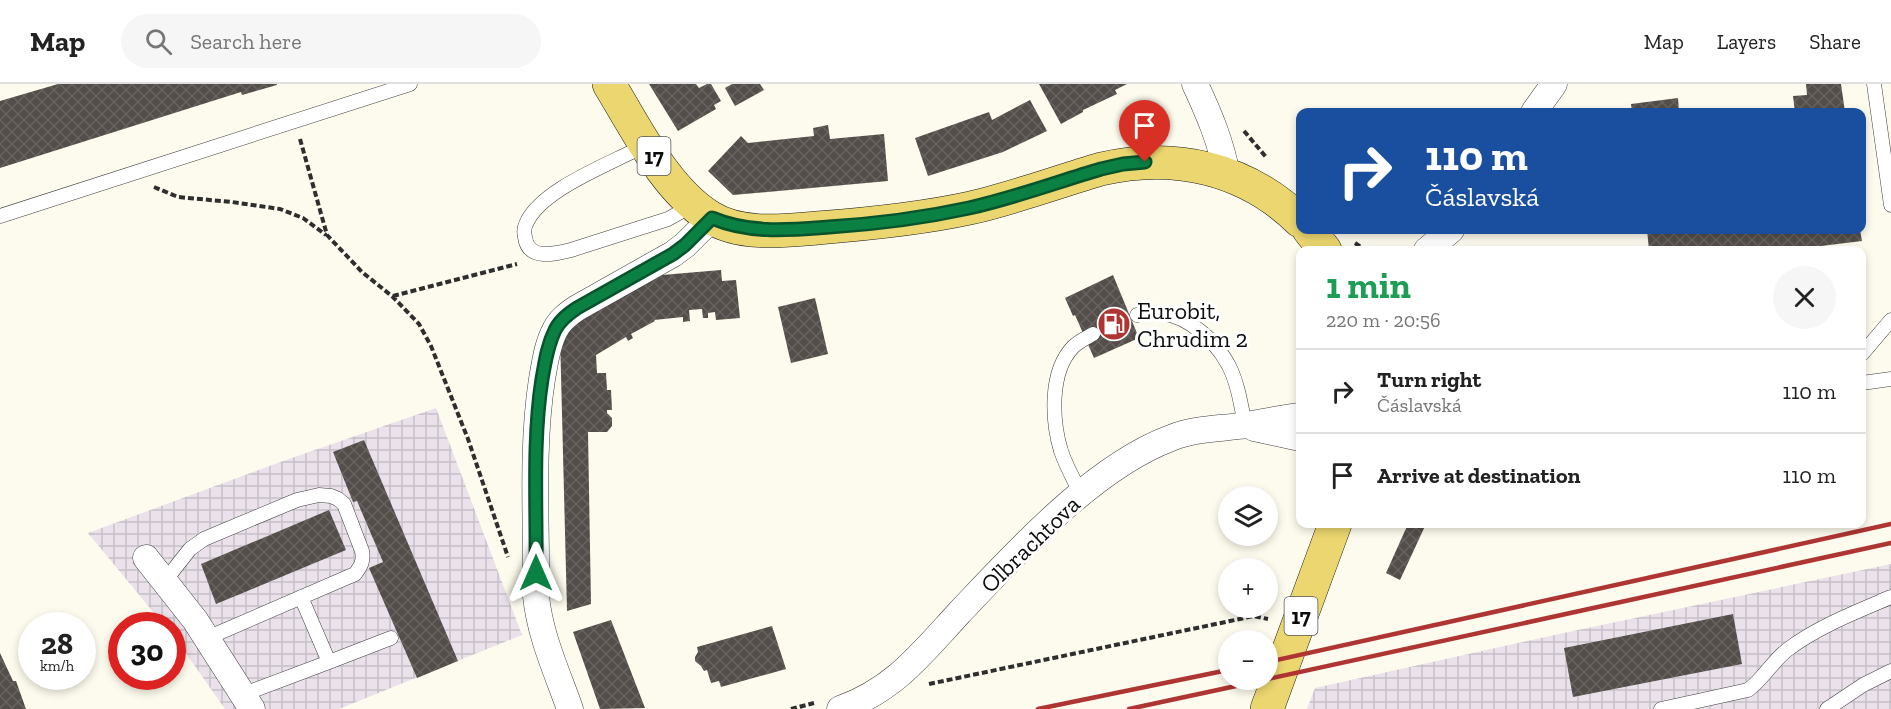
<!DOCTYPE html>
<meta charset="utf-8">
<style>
:root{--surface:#fff;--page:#f6f6f6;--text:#222;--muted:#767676;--line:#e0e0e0}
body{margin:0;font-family:"Zilla Slab",serif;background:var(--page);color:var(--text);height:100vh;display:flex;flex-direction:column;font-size:22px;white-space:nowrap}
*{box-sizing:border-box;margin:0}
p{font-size:20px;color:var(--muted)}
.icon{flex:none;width:33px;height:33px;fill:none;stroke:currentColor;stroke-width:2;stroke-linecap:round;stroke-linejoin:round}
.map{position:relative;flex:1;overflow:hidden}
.drawer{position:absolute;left:1296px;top:162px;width:570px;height:282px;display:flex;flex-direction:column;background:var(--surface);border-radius:12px;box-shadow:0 3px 9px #0003}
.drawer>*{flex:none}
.guide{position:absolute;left:1296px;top:24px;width:570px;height:126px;border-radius:12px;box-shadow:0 3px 9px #0003;background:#1a4fa0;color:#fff;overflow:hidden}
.buttons{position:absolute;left:1218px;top:402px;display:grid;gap:12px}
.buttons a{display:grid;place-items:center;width:60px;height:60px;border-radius:50%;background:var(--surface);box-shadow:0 3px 9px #0003;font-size:30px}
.speed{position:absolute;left:18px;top:528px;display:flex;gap:12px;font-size:30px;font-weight:700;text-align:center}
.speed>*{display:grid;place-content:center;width:78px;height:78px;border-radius:50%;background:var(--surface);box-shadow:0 3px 9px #0003;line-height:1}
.speed small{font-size:15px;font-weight:400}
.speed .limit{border:9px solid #d22;background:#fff;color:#111}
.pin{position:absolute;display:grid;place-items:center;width:51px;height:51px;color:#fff;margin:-62px -26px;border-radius:50% 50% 50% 0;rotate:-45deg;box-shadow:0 0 6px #0007}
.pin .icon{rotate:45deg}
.me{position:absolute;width:66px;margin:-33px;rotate:0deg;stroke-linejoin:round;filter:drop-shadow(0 0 4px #0008)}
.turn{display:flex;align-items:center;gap:21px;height:126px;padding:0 30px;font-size:27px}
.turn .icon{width:78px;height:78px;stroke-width:2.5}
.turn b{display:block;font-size:42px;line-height:51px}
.round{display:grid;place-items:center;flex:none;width:63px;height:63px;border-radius:32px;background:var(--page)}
.summary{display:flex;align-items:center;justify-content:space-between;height:102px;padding:0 30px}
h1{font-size:36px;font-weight:700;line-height:45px;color:#1e9e55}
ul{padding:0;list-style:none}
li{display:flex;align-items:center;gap:18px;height:84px;padding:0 30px;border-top:2px solid var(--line)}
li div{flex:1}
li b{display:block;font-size:22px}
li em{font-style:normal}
header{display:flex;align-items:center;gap:36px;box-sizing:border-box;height:84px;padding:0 30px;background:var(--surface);border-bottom:2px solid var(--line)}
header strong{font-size:28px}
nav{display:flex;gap:33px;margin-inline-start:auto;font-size:21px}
.search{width:420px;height:54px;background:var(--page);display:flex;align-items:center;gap:15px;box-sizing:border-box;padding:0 21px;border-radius:33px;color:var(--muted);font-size:22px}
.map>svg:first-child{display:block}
.industrial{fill:url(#industrial-grid)}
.building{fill:url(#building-cross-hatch)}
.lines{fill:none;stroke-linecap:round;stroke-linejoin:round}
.lane-casing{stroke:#3f3f3f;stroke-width:15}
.street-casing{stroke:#3f3f3f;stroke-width:27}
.primary-casing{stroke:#1d1d1d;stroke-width:34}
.path{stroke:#2e2e2e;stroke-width:4;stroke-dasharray:6 3;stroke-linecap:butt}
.lane{stroke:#fff;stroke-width:14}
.street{stroke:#fff;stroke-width:26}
.primary{stroke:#ebd66f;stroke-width:33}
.rail{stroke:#ae3532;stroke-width:4.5}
.route-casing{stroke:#07532c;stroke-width:15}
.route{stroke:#0b8043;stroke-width:10}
.labels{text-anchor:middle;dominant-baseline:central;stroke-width:6;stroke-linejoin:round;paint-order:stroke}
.shield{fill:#fff;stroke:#555;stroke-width:1.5}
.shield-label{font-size:22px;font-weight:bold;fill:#0c0c0c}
.poi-label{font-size:24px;fill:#0c0c0c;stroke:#fff;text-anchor:start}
.street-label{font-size:24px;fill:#0c0c0c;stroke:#fff}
</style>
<header>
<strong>Map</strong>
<div class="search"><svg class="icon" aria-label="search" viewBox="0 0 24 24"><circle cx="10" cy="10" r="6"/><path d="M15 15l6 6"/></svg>Search here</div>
<nav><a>Map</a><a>Layers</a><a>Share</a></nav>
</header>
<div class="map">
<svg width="1891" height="625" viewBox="0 0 1891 625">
<defs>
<pattern id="industrial-grid" width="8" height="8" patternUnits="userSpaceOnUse" patternTransform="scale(1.5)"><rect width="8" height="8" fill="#eae1ea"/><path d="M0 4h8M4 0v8" fill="none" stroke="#c8c0c8"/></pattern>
<pattern id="building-cross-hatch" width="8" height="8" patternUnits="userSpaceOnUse" patternTransform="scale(1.5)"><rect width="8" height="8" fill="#544e4a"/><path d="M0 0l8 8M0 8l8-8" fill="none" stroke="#686360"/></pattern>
</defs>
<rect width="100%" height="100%" fill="#fdfbed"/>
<path class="industrial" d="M436,324L522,551L339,625H225L173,551L172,542L164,541L88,449L286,376Z
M1891,480V625H1307L1315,604L1559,550Z"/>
<path class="building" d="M58,0H277V1L242,11L241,8L0,84V17Z
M649,0H696L699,4L707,0H711L721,17L714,21L716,25L678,47Z
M732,0H760L764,6L735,22L725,4Z
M1039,0H1127L1115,6L1117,10L1083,26V28L1061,40Z
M1806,0H1841L1845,28H1795L1793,12L1807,11Z
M1678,14L1679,28H1632L1631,20Z
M1030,16L1047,47L1003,68L928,92L915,54L989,28L992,36Z
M828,41L830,55L884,50L888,97L733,111L708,87L741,52L748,59L814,52L813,44Z
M1647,146H1860L1862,157L1788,166H1649Z
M721,186L722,197L736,196L740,234L716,236L715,228L708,229V234H703L702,225L689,226L690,237L683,238V233L654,236L655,237L631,250L633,254L628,257L626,253L596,271L597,289H606L607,306H611L612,326H607V329L612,334V342L607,348H588L591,520L567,527L560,251L567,238L650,192Z
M1113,191L1139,254L1094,274L1075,231L1073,232L1065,214Z
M815,214L828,270L791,279L778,223Z
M364,356L458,577L417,594L369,484L383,478L357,417L353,418L333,368Z
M329,426L346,466L216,520L201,480Z
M1408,440H1426L1400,496L1386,489Z
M1733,530L1742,580L1573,613L1564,564Z
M611,536L645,624L600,625L573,548Z
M772,542L786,585L721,603L719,597L711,599L707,586L704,587L701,582L695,577V573L698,568L697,563Z
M0,569L13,597H16L26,625H0Z"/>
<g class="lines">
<defs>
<path id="lane" d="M1874,0L1891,121
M645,61C613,79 540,105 526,140C524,144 524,149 525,153C528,177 555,170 571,166L668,135L693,121
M0,132L410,0
M1137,231C1175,220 1212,250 1229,282C1238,300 1241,321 1245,341
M1862,270L1891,236
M1862,299L1891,295
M1081,410C1074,396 1066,382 1061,367C1052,337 1049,288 1073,263C1079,257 1086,254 1093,250
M164,498L190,465L204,455L297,416L319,411L331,412L338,415L344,420L362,467C364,477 361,482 355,490L207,554
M329,578L391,554
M244,610L329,578L301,513
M1661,625L1748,606C1763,595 1772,578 1787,566C1817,543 1856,528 1891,513
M1827,625L1863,601L1891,587"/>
<path id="street" d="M1195,0C1209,30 1221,58 1227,91
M1534,28L1554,0
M1427,166L1451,146
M1254,344L1300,354
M146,474L195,536L252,625
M570,625C557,588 540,552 536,512C537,440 531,366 542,295C545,279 547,261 555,246C560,236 568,230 577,224L673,170L685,161L712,134
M840,625C894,606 921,570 959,529C1016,469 1093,383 1171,354C1195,344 1221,345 1247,341C1265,338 1282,334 1300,332"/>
<path id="primary" d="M609,0C636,44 665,105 710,133C740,152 783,147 817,144C868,140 920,135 970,124C1014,114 1057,98 1101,85C1174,68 1246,84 1300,137
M1309,146L1325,166
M1267,625L1335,440"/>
</defs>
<use href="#lane" class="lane-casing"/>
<use href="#street" class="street-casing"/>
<use href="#primary" class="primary-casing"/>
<path class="path" d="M1244,47L1266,73
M300,55L327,151L362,188L393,213L419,240L431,262L468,355L508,473
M154,103L178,113L232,118L280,125L303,134L326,151
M1355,159L1364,165L1370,166
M1372,166H1382
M393,212L517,180
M929,600L1254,532L1268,535
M791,625L814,619"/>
<use href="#lane" class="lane"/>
<use href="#street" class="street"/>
<use href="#primary" class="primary"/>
<path class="rail" d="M1268,578L1891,440
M1268,595L1891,459
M1038,625L1228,586
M1129,625L1264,596"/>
</g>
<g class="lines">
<defs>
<path id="route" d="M536,489C537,425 532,359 542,295C545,279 547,262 555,246C560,236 568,230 577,224L673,170L685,161L712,134C750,150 789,146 829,143C876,140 923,134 969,124C1014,114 1057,98 1101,85L1123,80L1145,78"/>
</defs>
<use href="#route" class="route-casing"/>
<use href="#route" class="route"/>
</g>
<defs>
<symbol id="fuel-disc" viewBox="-11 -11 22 22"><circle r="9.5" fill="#ae3532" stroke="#fff"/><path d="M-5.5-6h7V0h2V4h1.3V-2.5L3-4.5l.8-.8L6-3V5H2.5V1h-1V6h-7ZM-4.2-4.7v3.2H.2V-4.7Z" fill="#fff"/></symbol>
</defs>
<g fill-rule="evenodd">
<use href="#fuel-disc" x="1095" y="221" width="38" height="38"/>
</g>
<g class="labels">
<g class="shield">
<rect x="637.5" y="53" width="33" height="38" rx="4.5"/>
<rect x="1284.5" y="513" width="33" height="38" rx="4.5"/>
</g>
<g class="shield-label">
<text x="654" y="72">17</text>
<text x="1301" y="532">17</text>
</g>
<g class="poi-label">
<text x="1137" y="226">Eurobit,<tspan x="1137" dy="28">Chrudim 2</tspan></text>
</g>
<g class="street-label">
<text transform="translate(1030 460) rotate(-44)">Olbrachtova</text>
</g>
</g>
</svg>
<div class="buttons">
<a><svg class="icon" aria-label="layers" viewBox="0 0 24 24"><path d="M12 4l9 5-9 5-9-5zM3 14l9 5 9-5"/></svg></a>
<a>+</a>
<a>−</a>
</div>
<div class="speed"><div>28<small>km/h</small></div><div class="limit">30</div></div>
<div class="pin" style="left:1145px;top:78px;background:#d93025"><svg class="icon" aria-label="arrive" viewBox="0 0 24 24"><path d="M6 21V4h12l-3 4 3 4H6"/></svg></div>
<svg class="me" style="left:536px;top:489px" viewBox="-20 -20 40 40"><path d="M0-17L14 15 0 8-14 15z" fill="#0b8043" stroke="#fff" stroke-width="4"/></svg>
<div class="guide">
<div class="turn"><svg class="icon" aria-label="right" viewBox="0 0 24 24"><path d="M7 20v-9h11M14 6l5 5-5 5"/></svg><div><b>110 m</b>Čáslavská</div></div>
</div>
<section class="drawer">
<div class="summary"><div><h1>1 min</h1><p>220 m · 20:56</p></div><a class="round"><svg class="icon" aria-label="close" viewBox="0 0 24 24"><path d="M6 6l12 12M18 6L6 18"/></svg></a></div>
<ul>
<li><svg class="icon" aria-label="right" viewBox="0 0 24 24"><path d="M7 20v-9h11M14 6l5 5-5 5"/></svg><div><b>Turn right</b><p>Čáslavská</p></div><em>110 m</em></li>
<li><svg class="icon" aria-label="arrive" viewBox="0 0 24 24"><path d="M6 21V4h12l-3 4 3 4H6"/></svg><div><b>Arrive at destination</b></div><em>110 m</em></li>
</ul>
</section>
</div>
